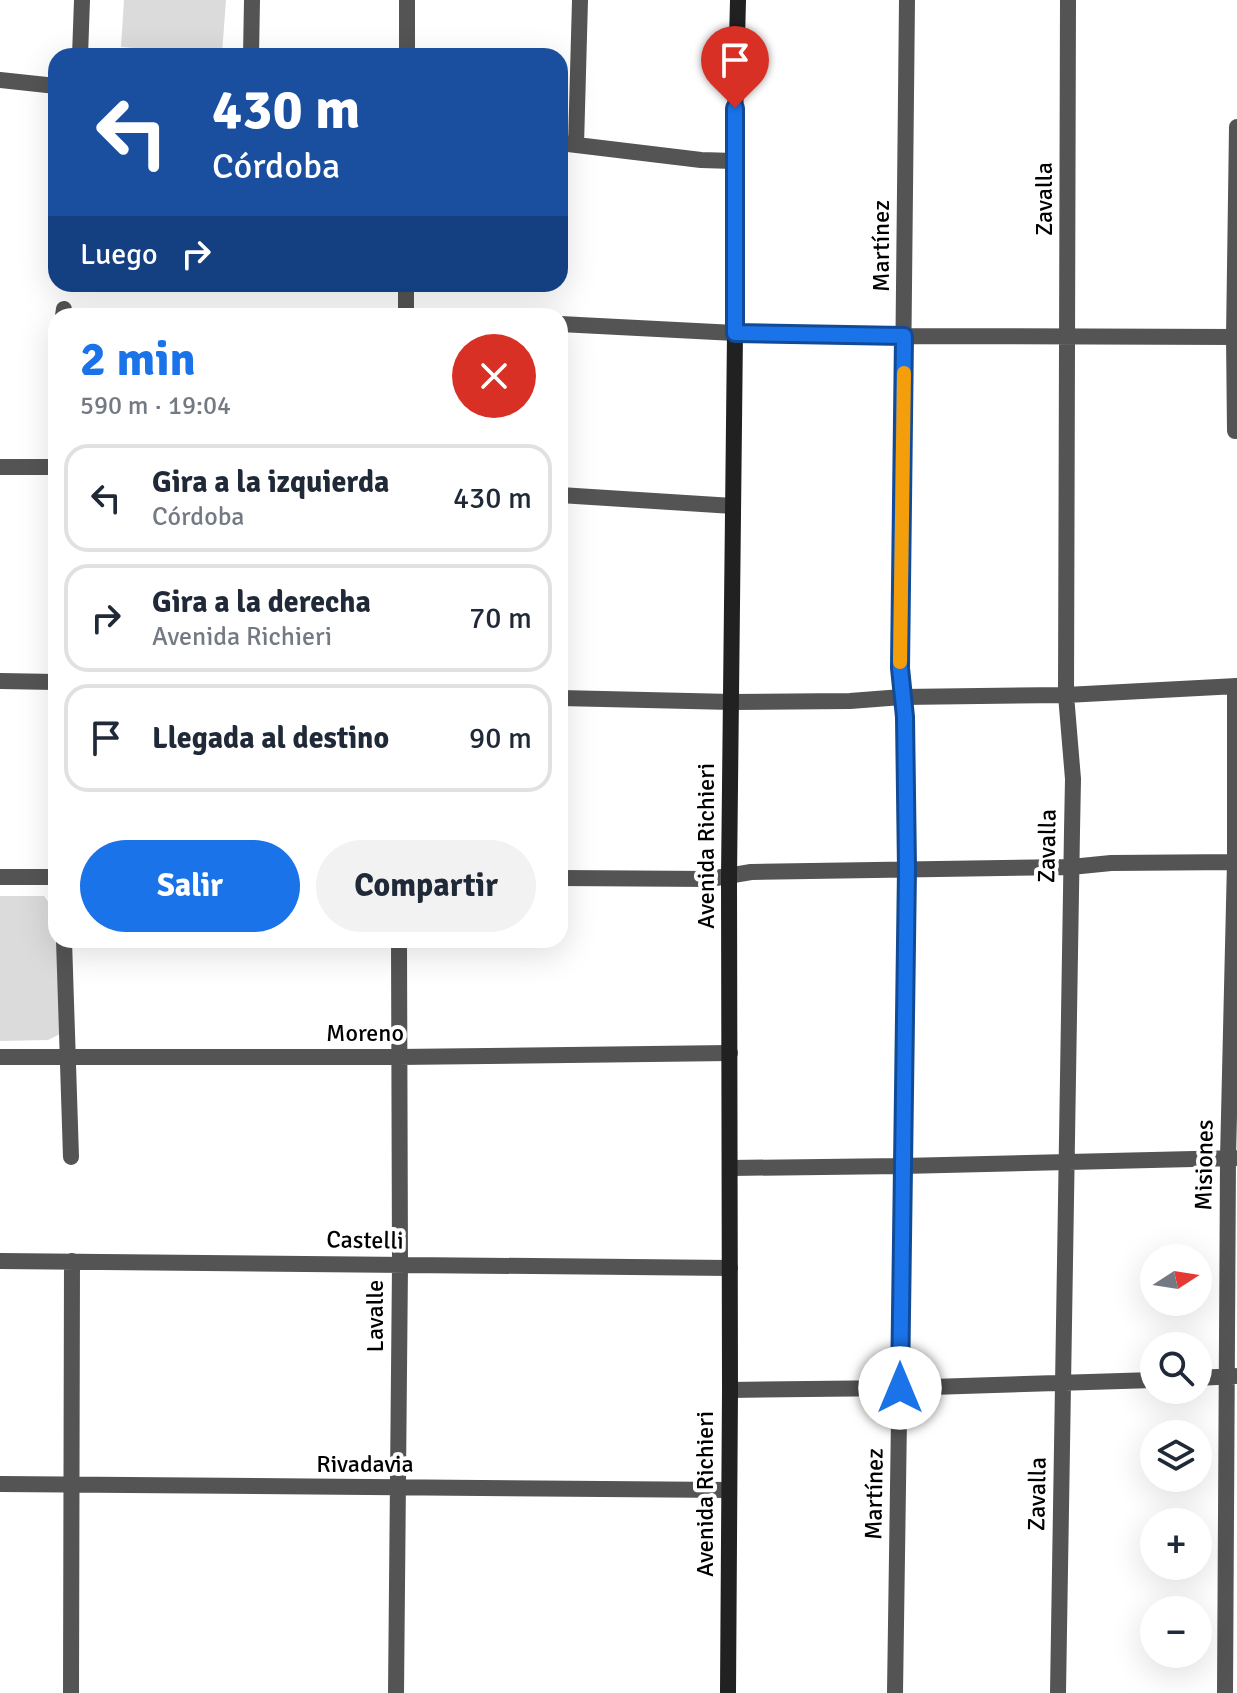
<!DOCTYPE html>
<html lang="es">
<meta charset="utf-8">
<style>
:root{--surface:#fff;--page:#f2f2f3;--text:#1f2937;--muted:#747a83;--line:#e0e1e3;--accent:#1a73e8}
body{margin:0;font-family:Signika,sans-serif;background:var(--page);color:var(--text);height:100vh;display:flex;flex-direction:column;font-size:30px;white-space:nowrap}
*{box-sizing:border-box;margin:0}
p{font-size:26px;color:var(--muted)}
.icon{flex:none;width:44px;height:44px;fill:none;stroke:currentColor;stroke-width:2;stroke-linecap:round;stroke-linejoin:round}
.map{position:relative;flex:1;overflow:hidden}
.panel{position:absolute;left:48px;top:308px;width:520px;height:640px;display:flex;flex-direction:column;background:var(--surface);border-radius:24px;box-shadow:0 8px 32px #0002}
.panel>*{flex:none}
.hud{position:absolute;left:48px;top:48px;width:520px;height:244px;border-radius:24px;box-shadow:0 8px 32px #0002;background:#1a4fa0;color:#fff;overflow:hidden}
.needle{width:52px;rotate:78deg}
.controls{position:absolute;left:1140px;top:1244px;display:grid;gap:16px}
.controls a{display:grid;place-items:center;width:72px;height:72px;border-radius:50%;background:var(--surface);box-shadow:0 8px 32px #0002;font-size:40px}
.pin{position:absolute;display:grid;place-items:center;width:68px;height:68px;color:#fff;margin:-82px -34px;border-radius:50% 50% 50% 0;rotate:-45deg;box-shadow:0 0 8px #0007}
.pin .icon{rotate:45deg}
.me{position:absolute;width:88px;margin:-44px;rotate:0deg;stroke-linejoin:round;filter:drop-shadow(0 0 6px #0008)}
.turn{display:flex;align-items:center;gap:28px;height:168px;padding:0 32px;font-size:36px}
.turn .icon{width:104px;height:104px;stroke-width:2.5}
.turn b{display:block;font-size:56px;line-height:68px}
.then{display:flex;align-items:center;height:76px;padding:0 32px;background:#0003;gap:16px;font-size:30px}
.round{display:grid;place-items:center;flex:none;width:84px;height:84px;border-radius:42px;background:var(--page)}
.headline{display:flex;align-items:center;justify-content:space-between;height:136px;padding:0 32px}
h1{font-size:48px;font-weight:700;line-height:60px;color:var(--accent)}
.cta{display:flex;gap:16px;margin-top:auto;padding:16px 32px}
.cta a{flex:1;height:92px;border-radius:48px;background:var(--accent);color:#fff;font-size:32px;font-weight:700;line-height:92px;text-align:center}
.cta a+a{background:var(--page);color:var(--text)}
ul{padding:0;list-style:none}
li{display:flex;align-items:center;gap:24px;height:108px;margin:0 16px 12px;padding:0 16px;border:4px solid var(--line);border-radius:24px}
li div{flex:1}
li b{display:block;font-size:30px}
li em{font-style:normal}
.map>svg:first-child{display:block}
.green{fill:#dbdbdb}
.lines{fill:none;stroke-linecap:round;stroke-linejoin:round}
.street{stroke:#545454;stroke-width:16}
.secondary{stroke:#212121;stroke-width:16}
.route-casing{stroke:#114b97;stroke-width:20}
.route{stroke:#1a73e8;stroke-width:14}
.slow{stroke:#f59e0b;stroke-width:14}
.labels{text-anchor:middle;dominant-baseline:central;stroke-width:8;stroke-linejoin:round;paint-order:stroke}
.street-label{font-size:24px;fill:#000;stroke:#fff}
</style>
<div class="map">
<svg width="1237" height="1693" viewBox="0 0 1237 1693">
<rect width="100%" height="100%" fill="#fff"/>
<path class="green" d="M124,0H226L222,54L121,47Z
M0,896H44L56,913L60,1034L48,1040L0,1041Z"/>
<g class="lines">
<path class="street" d="M80,56L82,0
M251,56L252,0
M407,56V0
M0,80L56,86
M560,143L701,160L734,161
M576,145L580,0
M63,316L64,309
M406,316V284
M560,324L735,333L904,336L1237,337
M1235,431L1234,337L1237,127
M0,467H56
M560,495L733,506
M0,681L56,682
M560,698L732,702L850,701L902,697L1066,695L1237,686
M0,877H56
M560,878L710,879L751,872L1071,867L1111,863L1237,862
M64,940L71,1157
M0,1057H398L730,1053
M731,1168L902,1166L1235,1158
M0,1261L730,1268
M1198,1378L1235,1376
M730,1390L900,1388L1154,1380
M0,1484L729,1490
M71,1693L72,1261
M396,1693L400,1265L399,940
M895,1693L907,869L905,717L900,668L907,0
M1058,1693L1072,831L1073,779L1066,695L1068,0
M1225,1693L1228,1158L1235,862V686"/>
<path class="secondary" d="M728,1693L730,1390L729,877L735,333L734,161L738,0"/>
</g>
<g class="lines">
<defs>
<path id="route" d="M735,108V333L904,336L900,668L905,717L907,869L900,1388"/>
</defs>
<use href="#route" class="route-casing"/>
<use href="#route" class="route"/>
<path class="slow" d="M900,662L904,373"/>
</g>
<g class="labels">
<g class="street-label">
<text transform="translate(1044 199) rotate(-90)">Zavalla</text>
<text transform="translate(881 246) rotate(-90)">Martínez</text>
<text transform="translate(706 846) rotate(-90)">Avenida Richieri</text>
<text transform="translate(1047 846) rotate(-89)">Zavalla</text>
<text x="365" y="1033">Moreno</text>
<text transform="translate(1204 1165) rotate(-89)">Misiones</text>
<text transform="translate(365 1240) rotate(1)">Castelli</text>
<text transform="translate(375 1316) rotate(-90)">Lavalle</text>
<text x="365" y="1464">Rivadavia</text>
<text transform="translate(705 1494) rotate(-90)">Avenida Richieri</text>
<text transform="translate(874 1494) rotate(-89)">Martínez</text>
<text transform="translate(1037 1494) rotate(-89)">Zavalla</text>
</g>
</g>
</svg>
<div class="controls">
<a><svg class="needle" viewBox="-14 -14 28 28"><path d="M0-13l5 13h-10z" fill="#e53935"/><path d="M0 13l5-13h-10z" fill="#747a83"/></svg></a>
<a><svg class="icon" aria-label="search" viewBox="0 0 24 24"><circle cx="10" cy="10" r="6"/><path d="M15 15l6 6"/></svg></a>
<a><svg class="icon" aria-label="layers" viewBox="0 0 24 24"><path d="M12 4l9 5-9 5-9-5zM3 14l9 5 9-5"/></svg></a>
<a>+</a>
<a>−</a>
</div>
<div class="pin" style="left:735px;top:108px;background:#d93025"><svg class="icon" aria-label="arrive" viewBox="0 0 24 24"><path d="M6 21V4h12l-3 4 3 4H6"/></svg></div>
<svg class="me" style="left:900px;top:1388px" viewBox="-20 -20 40 40"><circle r="19" fill="#fff"/><path d="M0-13L10 11 0 6-10 11z" fill="#1a73e8"/></svg>
<div class="hud">
<div class="turn"><svg class="icon" aria-label="left" viewBox="0 0 24 24"><path d="M17 20v-9H6M10 6l-5 5 5 5"/></svg><div><b>430 m</b>Córdoba</div></div>
<div class="then">Luego<svg class="icon" aria-label="right" viewBox="0 0 24 24"><path d="M7 20v-9h11M14 6l5 5-5 5"/></svg></div>
</div>
<section class="panel">
<div class="headline"><div><h1>2 min</h1><p>590 m · 19:04</p></div><a class="round" style="background:#d93025;color:#fff"><svg class="icon" aria-label="close" viewBox="0 0 24 24"><path d="M6 6l12 12M18 6L6 18"/></svg></a></div>
<ul>
<li><svg class="icon" aria-label="left" viewBox="0 0 24 24"><path d="M17 20v-9H6M10 6l-5 5 5 5"/></svg><div><b>Gira a la izquierda</b><p>Córdoba</p></div><em>430 m</em></li>
<li><svg class="icon" aria-label="right" viewBox="0 0 24 24"><path d="M7 20v-9h11M14 6l5 5-5 5"/></svg><div><b>Gira a la derecha</b><p>Avenida Richieri</p></div><em>70 m</em></li>
<li><svg class="icon" aria-label="arrive" viewBox="0 0 24 24"><path d="M6 21V4h12l-3 4 3 4H6"/></svg><div><b>Llegada al destino</b></div><em>90 m</em></li>
</ul>
<div class="cta"><a>Salir</a><a>Compartir</a></div>
</section>
</div>
